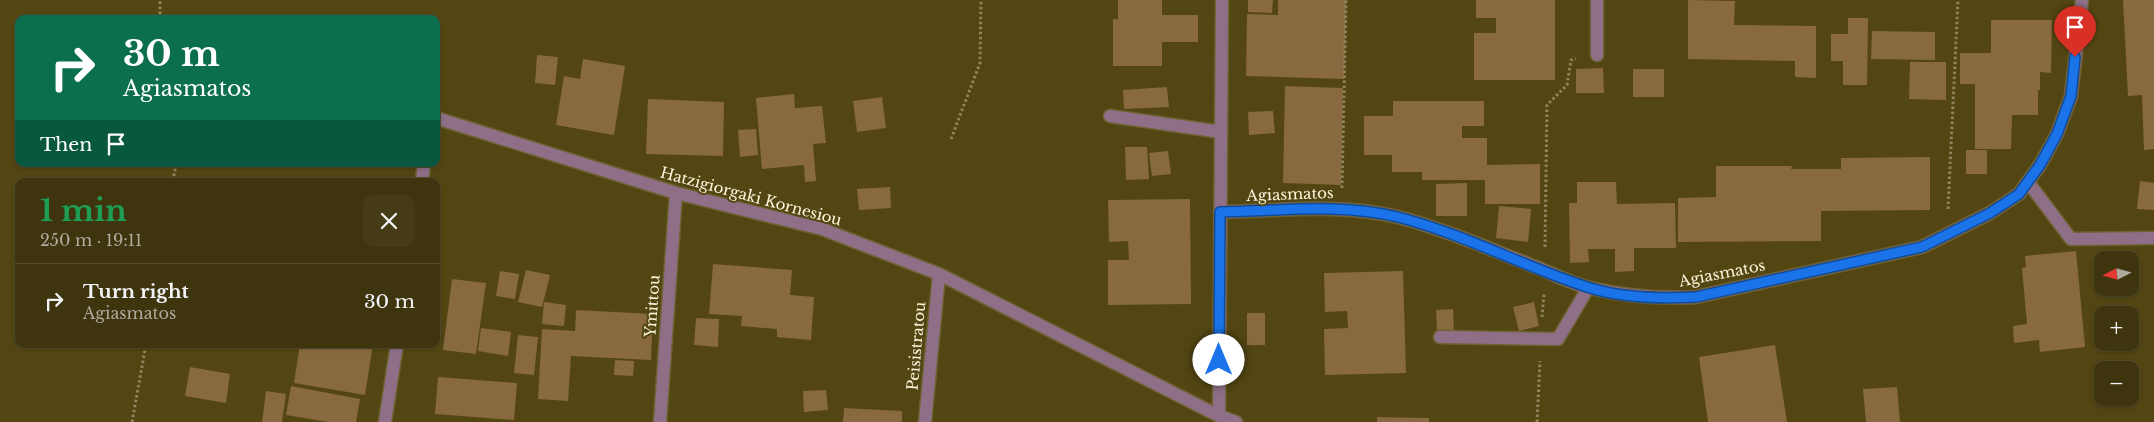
<!DOCTYPE html>
<meta charset="utf-8">
<style>
:root{--surface:#3e340e;--page:#453c17;--text:#f1f3f6;--muted:#adaa9e;--line:#574f2e}
body{margin:0;font-family:"Libre Baskerville",serif;background:var(--page);color:var(--text);height:100vh;display:flex;flex-direction:column;font-size:19px;white-space:nowrap}
*{box-sizing:border-box;margin:0}
p{font-size:16px;color:var(--muted)}
.icon{flex:none;width:28px;height:28px;fill:none;stroke:currentColor;stroke-width:2;stroke-linecap:round;stroke-linejoin:round}
.map{position:relative;flex:1;overflow:hidden}
.details{position:absolute;left:15px;top:178px;width:425px;height:170px;display:flex;flex-direction:column;background:var(--surface);border-radius:10px;box-shadow:0 1px 4px #0004,0 0 0 1px var(--line)}
.details>*{flex:none}
.banner{position:absolute;left:15px;top:15px;width:425px;height:152px;border-radius:10px;box-shadow:0 1px 4px #0004,0 0 0 1px var(--line);background:#0b6e4f;color:#fff;overflow:hidden}
.needle{width:32px;rotate:264deg}
.buttons{position:absolute;left:2094px;top:251px;display:grid;gap:10px}
.buttons a{display:grid;place-items:center;width:45px;height:45px;border-radius:10px;background:var(--surface);box-shadow:0 1px 4px #0004,0 0 0 1px var(--line);font-size:25px}
.pin{position:absolute;display:grid;place-items:center;width:42px;height:42px;color:#fff;margin:-51px -21px;border-radius:50% 50% 50% 0;rotate:-45deg;box-shadow:0 0 5px #0007}
.pin .icon{rotate:45deg}
.me{position:absolute;width:55px;margin:-28px;rotate:0deg;stroke-linejoin:round;filter:drop-shadow(0 0 4px #0008)}
.turn{display:flex;align-items:center;gap:18px;height:105px;padding:0 25px;font-size:22px}
.turn .icon{width:65px;height:65px;stroke-width:2.5}
.turn b{display:block;font-size:35px;line-height:42px}
.then{display:flex;align-items:center;height:48px;padding:0 25px;background:#0003;gap:10px;font-size:19px}
.round{display:grid;place-items:center;flex:none;width:52px;height:52px;border-radius:10px;background:var(--page)}
.overview{display:flex;align-items:center;justify-content:space-between;height:85px;padding:0 25px}
h1{font-size:30px;font-weight:800;line-height:38px;color:#1e9e55}
ul{padding:0;list-style:none}
li{display:flex;align-items:center;gap:15px;height:75px;padding:0 25px;border-top:1px solid var(--line)}
li div{flex:1}
li b{display:block;font-size:19px}
li em{font-style:normal}
.map>svg:first-child{display:block}
.building{fill:#886940}
.lines{fill:none;stroke-linecap:round;stroke-linejoin:round}
.minor-casing{stroke:#6e6233;stroke-width:15}
.path{stroke:#90855c;stroke-width:3;stroke-dasharray:2.5 2.5;stroke-linecap:butt}
.minor{stroke:#8e6f87;stroke-width:12}
.route-casing{stroke:#114b97;stroke-width:12}
.route{stroke:#1a73e8;stroke-width:9}
.labels{text-anchor:middle;dominant-baseline:central;stroke-width:4;stroke-linejoin:round;paint-order:stroke}
.street-label{font-size:15px;fill:#fcf5db;stroke:#534613}
</style>
<div class="map">
<svg width="2154" height="422" viewBox="0 0 2154 422">
<rect width="100%" height="100%" fill="#534613"/>
<path class="building" d="M1118,0H1162V15H1198V42H1162V66H1113V19H1118Z
M1248,0H1273L1272,13L1248,12Z
M1278,0H1346L1344,79L1246,76L1247,14L1278,15Z
M1476,0H1555V80H1474V33H1496V18H1476Z
M1688,0L1735,1L1734,25L1816,26V78L1795,77V61L1688,59Z
M2123,0H2154V149L2144,150L2142,95L2128,96Z
M1848,18H1868L1867,85H1843V61H1831V34H1848Z
M1991,20H2052L2051,73L2040,72V90H2038V115H2012L2011,149H1975V84H1960V53H1991Z
M1872,31L1935,32V60L1871,59Z
M537,55L558,57L555,85L535,83Z
M583,59L625,66L614,135L556,125L564,76L580,79Z
M1910,62H1946V100L1909,99Z
M1603,68L1604,93H1576V69Z
M1633,69H1664V97H1633Z
M1285,86L1343,88L1341,185L1283,183Z
M1167,87L1169,107L1124,109L1123,90Z
M794,94L795,108L822,106L826,143L813,144L816,181L805,182L804,165L762,169L756,98Z
M882,97L886,128L857,132L853,101Z
M648,99L724,102L723,156L646,154Z
M1393,101H1484V126H1462V138H1487V165L1540,164V204H1485V180H1422V172H1392V155H1364V116H1393Z
M1273,111L1275,133L1249,135L1248,112Z
M756,129L758,155L740,157L738,130Z
M1125,147H1147L1149,179L1126,180Z
M1966,150H1987V174H1966Z
M1168,151L1171,174L1152,176L1149,153Z
M1930,157V210L1821,211V241L1678,242V198L1716,197V166H1792L1791,169H1841V158Z
M2140,181L2154,183V210L2137,209Z
M1577,182H1616L1617,204L1675,203L1676,248H1634V271L1615,272V249H1588L1589,262L1570,263L1569,203H1577Z
M1467,183V216H1436V184Z
M890,187L891,208L859,210L857,189Z
M1190,199L1191,304L1108,305V260H1129L1128,241L1109,242L1108,200Z
M1499,206L1531,209L1528,242L1496,238Z
M2076,251L2085,347L2040,352L2039,340L2014,343L2013,326L2027,324L2022,268L2026,267L2025,256Z
M713,264L792,270L790,295L814,297L811,340L777,337V329L741,326L742,316L709,314Z
M526,270L550,275L542,307L518,302Z
M500,271L519,274L515,299L496,296Z
M1403,271L1406,373L1325,375L1324,329L1348,328L1347,311L1325,312L1324,273Z
M452,279L486,283L476,354L443,350Z
M544,302L566,305L564,326L542,324Z
M1534,302L1539,326L1519,331L1513,307Z
M1453,309L1454,330H1437L1436,310Z
M576,310L653,314L651,360L571,356L568,401L538,399L542,329L575,331Z
M1247,313H1265V345H1247Z
M696,318L719,319L718,347L694,345Z
M481,328L511,332L508,356L478,351Z
M518,335L538,337L534,375L514,373Z
M300,344H373L365,395L294,383Z
M1775,345L1787,422H1708L1699,357Z
M615,360L634,361L633,376L614,375Z
M190,367L230,374L226,403L185,396Z
M438,377L517,383L514,420L435,414Z
M291,386L360,399L356,422H328L286,415Z
M1897,387L1900,422H1866L1863,389Z
M826,390L828,410L804,412L803,391Z
M266,391L286,394L282,422H262Z
M844,408L902,411V422H843Z
M1377,417L1429,418V422H1377Z"/>
<g class="lines">
<defs>
<path id="minor" d="M1597,55V0
M1110,116L1221,132
M436,118L676,193L822,229L939,274L1219,416L1236,422
M422,181L424,164
M2028,182L2071,239L2154,238
M1220,212C1279,211 1340,203 1398,217C1447,230 1494,251 1541,269C1557,276 1573,284 1590,288C1625,296 1660,299 1696,297L1922,247L1990,213L2019,194L2040,165L2057,134L2071,96L2082,0
M1440,337L1558,339L1588,288
M1219,416L1222,0
M385,422L397,344
M660,422L676,193
M925,422L939,274"/>
</defs>
<use href="#minor" class="minor-casing"/>
<path class="path" d="M160,19V0
M951,139L980,63L981,0
M173,181L176,164
M1342,188L1346,0
M1948,209L1958,0
M1545,247L1547,105L1567,85L1571,60L1576,59
M1542,317L1544,294
M132,422L146,344
M1537,422L1540,361"/>
<use href="#minor" class="minor"/>
</g>
<g class="lines">
<defs>
<path id="route" d="M1219,360L1220,212C1279,211 1340,203 1398,217C1463,234 1523,266 1587,287C1621,298 1660,299 1696,297L1922,247L1990,213L2019,194L2040,165L2057,134L2071,96L2075,57"/>
</defs>
<use href="#route" class="route-casing"/>
<use href="#route" class="route"/>
</g>
<g class="labels">
<g class="street-label">
<text transform="translate(1290 194) rotate(-2)">Agiasmatos</text>
<text transform="translate(751 196) rotate(15)">Hatzigiorgaki Kornesiou</text>
<text transform="translate(1722 273) rotate(-11)">Agiasmatos</text>
<text transform="translate(652 306) rotate(-86)">Ymittou</text>
<text transform="translate(916 346) rotate(-85)">Peisistratou</text>
</g>
</g>
</svg>
<div class="buttons">
<a><svg class="needle" viewBox="-14 -14 28 28"><path d="M0-13l5 13h-10z" fill="#e53935"/><path d="M0 13l5-13h-10z" fill="#adaa9e"/></svg></a>
<a>+</a>
<a>−</a>
</div>
<div class="pin" style="left:2075px;top:57px;background:#d93025"><svg class="icon" aria-label="arrive" viewBox="0 0 24 24"><path d="M6 21V4h12l-3 4 3 4H6"/></svg></div>
<svg class="me" style="left:1219px;top:360px" viewBox="-20 -20 40 40"><circle r="19" fill="#fff"/><path d="M0-13L10 11 0 6-10 11z" fill="#1a73e8"/></svg>
<div class="banner">
<div class="turn"><svg class="icon" aria-label="right" viewBox="0 0 24 24"><path d="M7 20v-9h11M14 6l5 5-5 5"/></svg><div><b>30 m</b>Agiasmatos</div></div>
<div class="then">Then<svg class="icon" aria-label="arrive" viewBox="0 0 24 24"><path d="M6 21V4h12l-3 4 3 4H6"/></svg></div>
</div>
<section class="details">
<div class="overview"><div><h1>1 min</h1><p>250 m · 19:11</p></div><a class="round"><svg class="icon" aria-label="close" viewBox="0 0 24 24"><path d="M6 6l12 12M18 6L6 18"/></svg></a></div>
<ul>
<li><svg class="icon" aria-label="right" viewBox="0 0 24 24"><path d="M7 20v-9h11M14 6l5 5-5 5"/></svg><div><b>Turn right</b><p>Agiasmatos</p></div><em>30 m</em></li>
</ul>
</section>
</div>
